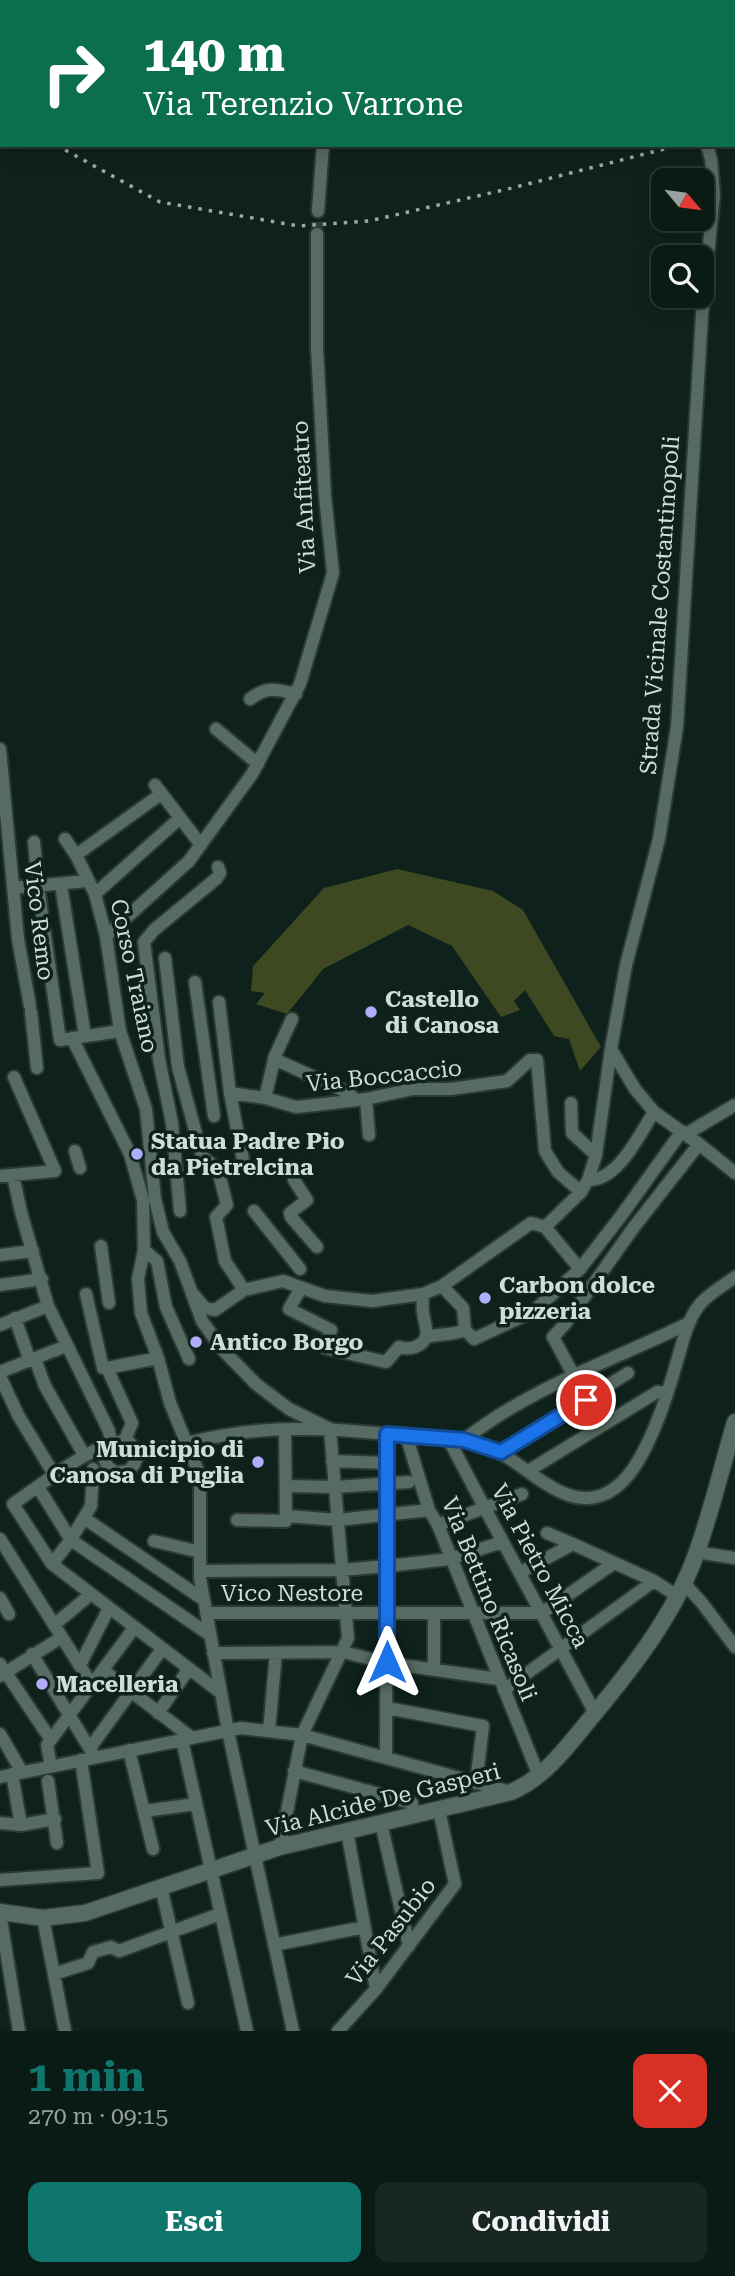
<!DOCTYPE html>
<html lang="it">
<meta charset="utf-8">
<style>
:root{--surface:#0a1a14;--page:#182722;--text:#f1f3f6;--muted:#99a1a0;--line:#2a3834;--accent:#0f766e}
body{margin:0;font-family:"Roboto Serif",serif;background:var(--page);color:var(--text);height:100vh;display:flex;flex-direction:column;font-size:26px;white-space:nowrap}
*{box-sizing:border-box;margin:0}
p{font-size:23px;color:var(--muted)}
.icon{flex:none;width:38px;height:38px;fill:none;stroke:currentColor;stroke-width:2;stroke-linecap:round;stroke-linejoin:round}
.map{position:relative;height:2031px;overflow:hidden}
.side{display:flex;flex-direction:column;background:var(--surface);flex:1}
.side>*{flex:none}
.guide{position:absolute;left:0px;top:0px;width:735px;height:147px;box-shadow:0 4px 18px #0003,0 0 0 2px var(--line);background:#0b6e4f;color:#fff;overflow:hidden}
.needle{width:46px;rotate:119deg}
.tools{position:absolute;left:651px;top:168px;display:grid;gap:14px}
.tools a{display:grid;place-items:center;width:63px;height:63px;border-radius:14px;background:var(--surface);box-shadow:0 4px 18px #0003,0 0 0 2px var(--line);font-size:35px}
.pin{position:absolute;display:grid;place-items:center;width:60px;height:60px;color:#fff;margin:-30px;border:4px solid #fff;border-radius:50%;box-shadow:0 2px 7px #0007}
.me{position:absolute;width:77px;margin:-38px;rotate:0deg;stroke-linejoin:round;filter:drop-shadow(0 0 5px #0008)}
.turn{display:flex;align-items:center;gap:24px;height:147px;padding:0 28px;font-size:32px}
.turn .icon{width:91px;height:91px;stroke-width:2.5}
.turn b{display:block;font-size:49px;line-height:60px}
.round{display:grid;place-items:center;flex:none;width:74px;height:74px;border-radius:14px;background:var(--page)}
.summary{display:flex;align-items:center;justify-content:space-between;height:119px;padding:0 28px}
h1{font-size:42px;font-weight:700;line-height:52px;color:var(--accent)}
.action{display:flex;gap:14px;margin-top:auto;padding:14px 28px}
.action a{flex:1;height:80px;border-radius:14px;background:var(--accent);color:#fff;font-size:28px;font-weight:700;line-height:80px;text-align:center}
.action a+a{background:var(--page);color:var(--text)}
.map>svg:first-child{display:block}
.green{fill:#3e4921}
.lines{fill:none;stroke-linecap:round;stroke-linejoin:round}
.street-tunnel{stroke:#2b3e37;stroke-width:12;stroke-dasharray:12 6;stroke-linecap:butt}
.street-casing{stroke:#2e3934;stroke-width:16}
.secondary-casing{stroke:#2e3934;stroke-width:19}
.street{stroke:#566c63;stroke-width:12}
.secondary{stroke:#566c63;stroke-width:16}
.rail{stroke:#9aa9a2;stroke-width:3.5;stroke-dasharray:3.5 7;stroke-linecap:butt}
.route-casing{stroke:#114b97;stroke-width:18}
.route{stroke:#1a73e8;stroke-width:12}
.poi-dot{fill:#b0adfa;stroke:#0e221b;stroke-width:2.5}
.labels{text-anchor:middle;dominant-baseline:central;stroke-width:7;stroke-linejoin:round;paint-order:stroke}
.street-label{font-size:23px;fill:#d0ddd7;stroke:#0e221b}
.poi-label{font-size:23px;font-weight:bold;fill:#d0ddd7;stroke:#0e221b;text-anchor:start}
</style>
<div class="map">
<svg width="735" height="2031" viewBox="0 0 735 2031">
<rect width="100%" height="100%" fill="#0e221b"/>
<path class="green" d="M397,869L493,891L523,910L601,1047L580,1071L569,1039L554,1036L525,990L514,1001L520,1010L501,1017L452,946L408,925L323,969L287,1014L256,1004L265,993L251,991L253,966L324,888Z"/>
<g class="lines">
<path class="street-tunnel" d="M317,234L318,211"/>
<defs>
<path id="street" d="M663,0V2
M335,2V0
M318,211L323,145
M250,699C267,686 276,689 296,694
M216,729L258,764
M0,749L18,939L30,1006
M155,785L201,845
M65,839L76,855L95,894L106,936L120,1031L146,1109L155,1199L163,1232L180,1261L202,1321L222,1349L256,1384L289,1409L330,1429L348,1638L302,1735L280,1847
M34,842L38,883
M76,855L161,794
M13,888L87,881
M62,891L85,1036
M39,893L60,1040L120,1031
M95,894L180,818
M106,936L189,861L252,774L300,684L333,573L325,496L317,348V234
M165,958L178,1067L202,1156L218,1170L227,1205L216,1217L225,1261L244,1290
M195,982L214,1116
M31,1012L37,1068
M72,1038L130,1154L143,1200L144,1250L138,1279L141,1313L158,1358L170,1403L200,1476V1578L228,1731L293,2031
M611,1049L635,1089L654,1112L699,1144L735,1173
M274,1059L347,1092L356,1100
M230,1093L265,1098L296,1107L316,1105L366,1099L413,1089H451L507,1081L530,1060H537L545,1151L558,1172L581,1192
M265,1098L275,1056L292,1019
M366,1099L369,1135
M571,1103L572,1133L596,1155
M686,1134L735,1105
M75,1151L80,1168
M218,1170L244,1165L230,1093L219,1002
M13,1175L21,1212L48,1306L109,1431L111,1443
M0,1176L55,1171L14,1077
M294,1180L307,1200L290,1213L291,1217L317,1247
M588,1180C618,1181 639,1135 654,1112
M180,1211L172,1123L159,1059L144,942L154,930L217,878L220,873L218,867
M254,1211L300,1269
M545,1227L580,1269
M101,1246L109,1303
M144,1250L157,1261L166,1307L189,1359
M0,1255L33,1251
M0,1285L42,1279
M442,1286L463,1308L465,1330
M301,1288L289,1309L331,1330L325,1348L386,1362L399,1347C405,1349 409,1349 415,1347C434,1339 424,1326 423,1312C422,1306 423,1300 423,1294
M86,1294L103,1368H107
M193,1294L205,1308L215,1310L244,1290L283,1281L325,1296L372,1301L423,1294L442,1286L531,1223L545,1227L581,1192L588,1180L596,1155L611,1049L626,965L659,839L677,727L702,315L714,195L711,159L707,145
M15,1318L30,1361
M0,1325L48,1306
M427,1337C440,1333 451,1336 465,1330L474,1339L534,1311L580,1269L621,1216L682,1131
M35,1359L45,1386L84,1455
M0,1372L66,1346
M573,1374L553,1337L565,1324L634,1227L699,1144
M0,1376L18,1415L55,1476
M406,1435L429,1510L438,1525L539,1776
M448,1438C496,1531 546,1621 595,1713
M125,1440L132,1423L107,1368L158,1358
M464,1440C531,1387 612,1361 689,1323
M111,1443L104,1456L107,1466L116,1473L128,1471C139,1462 139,1451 129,1442C105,1434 35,1489 13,1504L52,1564L221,1693
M501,1452L628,1373
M137,1455C176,1445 216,1435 256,1431C304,1426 352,1431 399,1435C427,1437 456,1437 483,1445C525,1458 568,1523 615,1488C645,1467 667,1397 677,1361C683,1342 687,1319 701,1303C710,1293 724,1285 735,1277
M332,1461L387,1463
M528,1471L657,1392L666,1393
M286,1486L335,1487L409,1482
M38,1487L71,1540L210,1635
M287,1516L338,1520L429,1510
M84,1518L204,1600
M237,1520L286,1521L285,1430
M438,1525L522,1494
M547,1533L573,1544
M0,1539L92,1685
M154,1541L200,1552
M696,1552L735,1558
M52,1564L70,1541L91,1506L93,1469
M200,1571L342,1570L387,1566L450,1559L502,1542
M521,1572L573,1544L654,1581L677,1596
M684,1583L702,1603L735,1647
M0,1598L9,1614
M206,1613H542L614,1563
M54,1625L91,1594
M213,1653L343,1652L387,1663L499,1679
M32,1654L93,1754
M0,1664L51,1740
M80,1665L109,1608
M434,1669V1613
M103,1670L192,1738
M0,1676L62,1637
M504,1690L654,1581
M387,1708L483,1726L476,1783
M158,1713L188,1670
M269,1731L276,1653
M0,1734L22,1772
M182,1740L247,2031
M90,1748L162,1649
M129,1750L153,1849
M386,1758L387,1434
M51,1766L47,1745L134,1628
M294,1771L412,1803L413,1815
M12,1774L21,1825
M0,1777L241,1728L302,1735L507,1791
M48,1781L57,1843
M144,1811L196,1804
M0,1823L21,1825L55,1819
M381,1823L409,1946
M347,1831L376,1989
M0,1880L98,1873L81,1760
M161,1887L188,2003
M0,1913L19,2031
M43,1918L65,2031
M274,1945L364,1927
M54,1974L88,1963L93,1952L111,1947L119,1951L220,1914
M338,2031L376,1989L455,1884L439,1810"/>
<path id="secondary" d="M0,1912L43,1918L85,1913L280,1847L511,1792C542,1779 564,1751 585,1725C626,1676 668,1624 692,1565C710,1519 721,1469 735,1422"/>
</defs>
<use href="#street" class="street-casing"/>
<use href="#secondary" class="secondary-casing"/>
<use href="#street" class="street"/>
<use href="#secondary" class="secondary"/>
<path class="rail" d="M0,104L2,106
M733,133H735
M56,145L160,202L299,226L369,221L512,188L680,145"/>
</g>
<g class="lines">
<defs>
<path id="route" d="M387,1662V1434L464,1440L501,1452L586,1400"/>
</defs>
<use href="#route" class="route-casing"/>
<use href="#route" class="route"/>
</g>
<g class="poi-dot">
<circle cx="371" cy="1012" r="7"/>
<circle cx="137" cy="1154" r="7"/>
<circle cx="485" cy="1298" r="7"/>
<circle cx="196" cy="1342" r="7"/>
<circle cx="258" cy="1462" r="7"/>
<circle cx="42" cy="1684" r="7"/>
</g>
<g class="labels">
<g class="street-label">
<text transform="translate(304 497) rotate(-93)">Via Anfiteatro</text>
<text transform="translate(660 605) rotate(-86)">Strada Vicinale Costantinopoli</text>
<text transform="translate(39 921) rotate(83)">Vico Remo</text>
<text transform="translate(134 976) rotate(78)">Corso Traiano</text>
<text transform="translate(384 1076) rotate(-6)">Via Boccaccio</text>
<text transform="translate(540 1566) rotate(62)">Via Pietro Micca</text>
<text x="292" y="1593">Vico Nestore</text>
<text transform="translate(489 1599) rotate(68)">Via Bettino Ricasoli</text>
<text transform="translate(383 1800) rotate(-14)">Via Alcide De Gasperi</text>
<text transform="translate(391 1932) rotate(-52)">Via Pasubio</text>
</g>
<g class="poi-label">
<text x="385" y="999">Castello<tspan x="385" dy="26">di Canosa</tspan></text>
<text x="151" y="1141">Statua Padre Pio<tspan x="151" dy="26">da Pietrelcina</tspan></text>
<text x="499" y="1285">Carbon dolce<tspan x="499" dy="26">pizzeria</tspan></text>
<text x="210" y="1342">Antico Borgo</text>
<text x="244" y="1449" text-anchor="end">Municipio di<tspan x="244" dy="26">Canosa di Puglia</tspan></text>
<text x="56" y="1684">Macelleria</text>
</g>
</g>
</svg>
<div class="tools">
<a><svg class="needle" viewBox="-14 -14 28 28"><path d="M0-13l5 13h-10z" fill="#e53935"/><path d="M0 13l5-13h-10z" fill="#99a1a0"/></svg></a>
<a><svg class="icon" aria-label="search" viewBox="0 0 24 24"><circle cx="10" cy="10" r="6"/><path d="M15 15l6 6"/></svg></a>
</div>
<div class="pin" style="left:586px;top:1400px;background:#d93025"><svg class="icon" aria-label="arrive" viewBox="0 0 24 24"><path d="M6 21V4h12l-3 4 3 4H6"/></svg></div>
<svg class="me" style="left:387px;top:1662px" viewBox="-20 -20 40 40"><path d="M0-17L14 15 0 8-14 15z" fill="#1a73e8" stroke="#fff" stroke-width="4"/></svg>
<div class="guide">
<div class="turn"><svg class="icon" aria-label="right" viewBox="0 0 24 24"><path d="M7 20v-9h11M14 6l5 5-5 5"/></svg><div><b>140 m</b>Via Terenzio Varrone</div></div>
</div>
</div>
<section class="side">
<div class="summary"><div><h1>1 min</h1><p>270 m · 09:15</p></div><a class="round" style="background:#d93025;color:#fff"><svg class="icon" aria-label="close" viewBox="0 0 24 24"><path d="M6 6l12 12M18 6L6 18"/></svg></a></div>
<div class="action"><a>Esci</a><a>Condividi</a></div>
</section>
